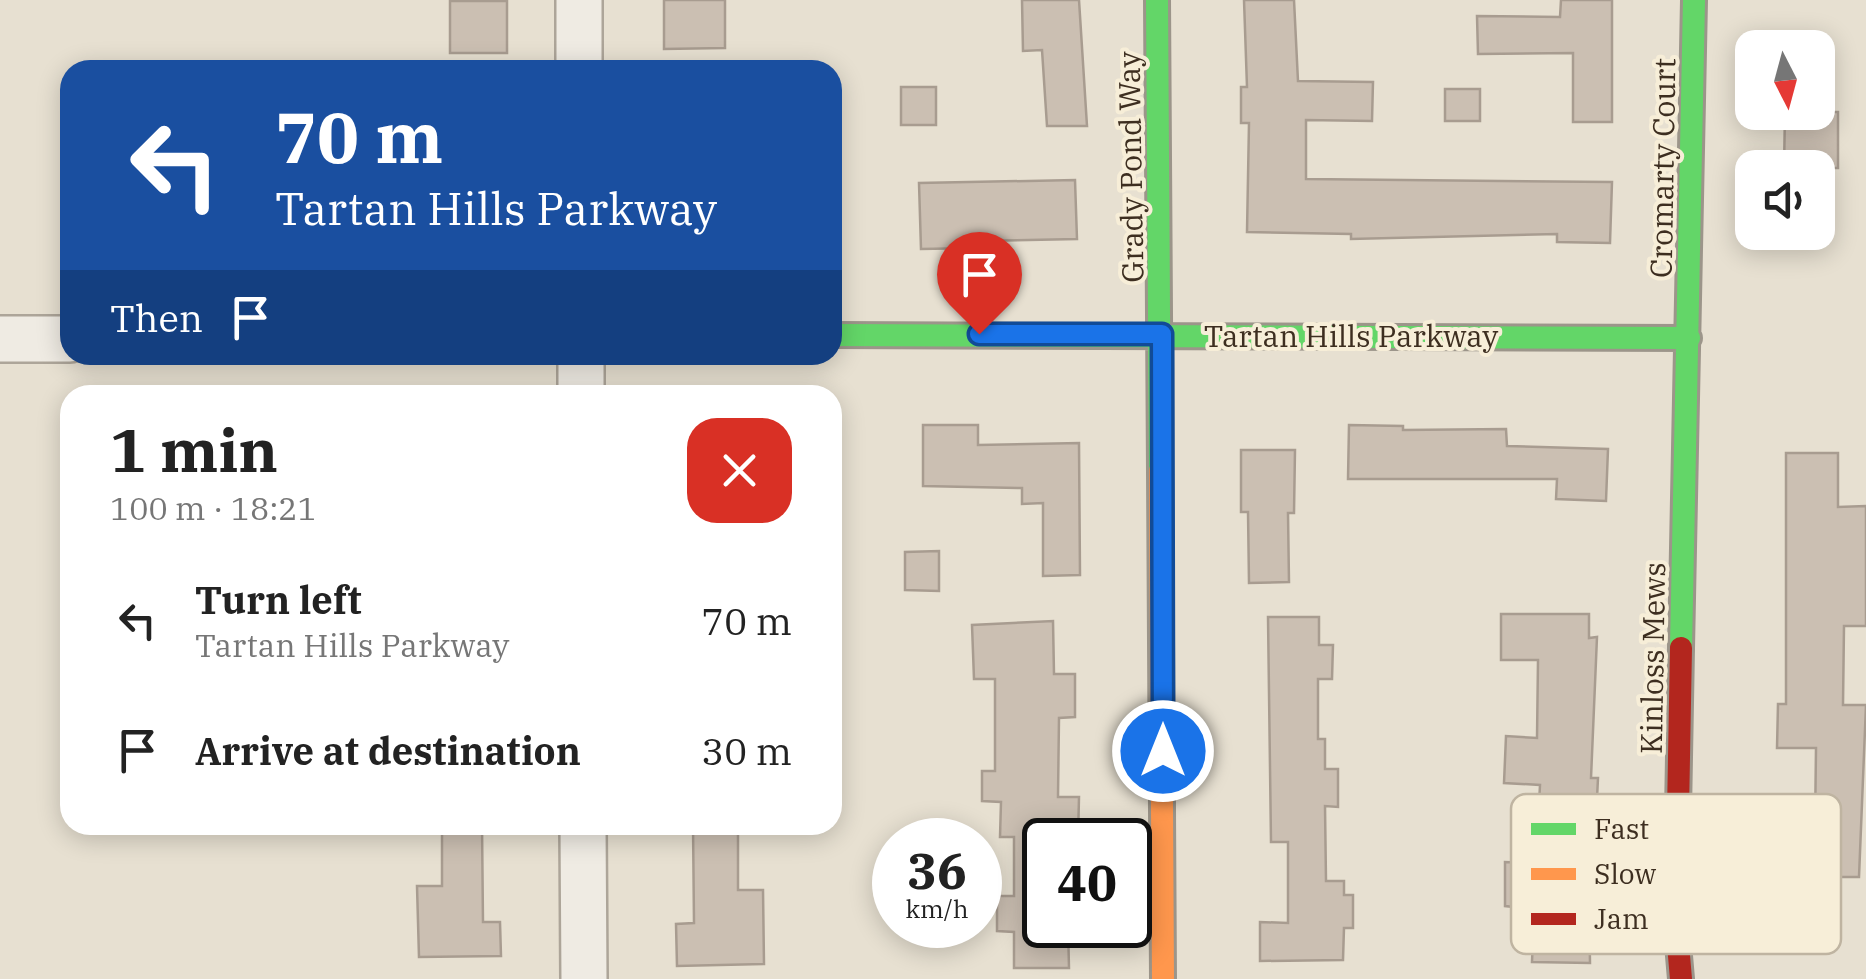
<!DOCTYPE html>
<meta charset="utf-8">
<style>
:root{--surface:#fff;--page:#f2f2f2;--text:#222;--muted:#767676}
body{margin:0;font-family:"IBM Plex Serif",serif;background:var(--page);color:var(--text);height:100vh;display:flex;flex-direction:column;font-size:38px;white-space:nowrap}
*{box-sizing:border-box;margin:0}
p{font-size:32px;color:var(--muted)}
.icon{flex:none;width:55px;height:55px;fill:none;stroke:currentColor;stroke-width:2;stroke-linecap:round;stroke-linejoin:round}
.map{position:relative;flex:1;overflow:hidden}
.sheet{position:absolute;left:60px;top:385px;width:782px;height:450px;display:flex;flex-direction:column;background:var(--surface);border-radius:30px;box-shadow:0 5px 25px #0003}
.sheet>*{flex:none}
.hud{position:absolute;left:60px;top:60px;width:782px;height:305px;border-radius:30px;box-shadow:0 5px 25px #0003;background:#1a4fa0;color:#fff;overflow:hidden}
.needle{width:65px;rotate:174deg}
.controls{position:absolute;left:1735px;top:30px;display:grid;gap:20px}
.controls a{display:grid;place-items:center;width:100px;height:100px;border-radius:20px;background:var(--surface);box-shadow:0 5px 25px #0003;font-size:50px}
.speed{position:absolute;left:872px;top:818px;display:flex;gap:20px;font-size:50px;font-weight:700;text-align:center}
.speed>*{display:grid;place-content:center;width:130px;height:130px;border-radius:50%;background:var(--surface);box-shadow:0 5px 25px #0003;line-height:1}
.speed small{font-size:25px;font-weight:400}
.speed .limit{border:5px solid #111;border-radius:15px;background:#fff;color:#111}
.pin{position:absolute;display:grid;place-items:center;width:85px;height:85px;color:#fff;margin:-102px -42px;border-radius:50% 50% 50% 0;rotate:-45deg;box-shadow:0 0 10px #0007}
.pin .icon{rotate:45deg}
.me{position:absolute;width:110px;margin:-55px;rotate:0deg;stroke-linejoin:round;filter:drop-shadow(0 0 8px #0008)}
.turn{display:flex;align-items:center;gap:35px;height:210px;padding:0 50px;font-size:45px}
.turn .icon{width:130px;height:130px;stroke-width:2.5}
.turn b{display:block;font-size:70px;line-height:85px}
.then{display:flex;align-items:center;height:95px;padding:0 50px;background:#0003;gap:20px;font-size:38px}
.round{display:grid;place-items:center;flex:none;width:105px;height:105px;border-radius:30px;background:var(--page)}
.head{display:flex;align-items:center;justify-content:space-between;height:170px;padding:0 50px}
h1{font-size:60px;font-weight:800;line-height:75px}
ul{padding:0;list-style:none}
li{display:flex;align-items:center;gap:30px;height:130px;padding:0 50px}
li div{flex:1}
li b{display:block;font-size:38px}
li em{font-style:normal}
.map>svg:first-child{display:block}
.building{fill:#cbbfb2;stroke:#a89c90;stroke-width:2.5}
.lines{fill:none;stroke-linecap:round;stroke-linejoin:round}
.street-casing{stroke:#ada599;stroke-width:50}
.fast-casing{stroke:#9c958a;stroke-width:28}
.slow-casing{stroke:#9c958a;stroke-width:28}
.jam-casing{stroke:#9c958a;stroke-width:28}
.street{stroke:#efebe3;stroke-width:45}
.fast{stroke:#63d668;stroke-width:22}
.slow{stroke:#ff974d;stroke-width:22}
.jam{stroke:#b3261e;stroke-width:22}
.route-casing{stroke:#114b97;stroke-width:25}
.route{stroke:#1a73e8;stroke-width:18}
.labels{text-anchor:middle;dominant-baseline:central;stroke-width:8;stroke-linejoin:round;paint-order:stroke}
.street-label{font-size:30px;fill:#3d2e20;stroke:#f7eed8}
.key{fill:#f7eed8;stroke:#bfb4a1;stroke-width:2.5}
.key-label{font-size:28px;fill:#3d2e20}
</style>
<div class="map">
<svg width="1866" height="979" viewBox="0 0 1866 979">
<rect width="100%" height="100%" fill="#e7e0d1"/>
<path class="building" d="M664,0H725V48L664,49Z
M1022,0H1079L1087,126H1047L1042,50L1023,51Z
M1244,0H1294L1298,81L1373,82L1372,121L1306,120V179L1612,182L1610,243L1557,242V234L1351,239V234L1247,232L1249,123H1241V87H1247Z
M1561,0H1612V122H1573V53L1478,54L1477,16L1560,17Z
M450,1H507V53H450Z
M901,87H936V125H901Z
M1445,89H1480V121H1445Z
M1785,112H1838V168H1784Z
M1075,180L1077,239L974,241L975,248L921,249L919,183Z
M923,425H978V445L1079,443L1080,575L1043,576V503L1022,504V488L923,486Z
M1349,425L1403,426V430L1506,429L1507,446L1608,449L1606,501L1556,499L1557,479H1348Z
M1241,450H1295L1294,513H1288L1289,582L1249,583L1248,512H1241Z
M1786,453H1838V507L1866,506V626H1844L1843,705H1866L1859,877H1829V924H1776V827H1815L1816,748H1777L1778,704H1786Z
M939,551V591L905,590V552Z
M1501,614H1589V638L1597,637L1591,778H1598L1595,839L1588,838L1590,963L1532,962L1534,909L1505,906V862L1536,863L1540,785L1504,783L1506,736L1537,738L1538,660H1501Z
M1268,617H1319V645H1333L1332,679H1318V739H1325V769H1338V807L1325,806L1326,881H1344V895H1353V928H1344L1343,960L1260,961V922L1288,923V842H1271Z
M1053,621L1054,674H1075V717L1059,718L1058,797H1079L1078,839L1045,838V925H1068L1069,968H1014V932L997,931V896H1014V837H1000L1001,802L982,801V771H995V679H974L972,625Z
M442,825H482L483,922H500L501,956L419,957L417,886H442Z
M693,825H738V890H763L764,964L677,966L676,924L694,923Z"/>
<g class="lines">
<defs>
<path id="street" d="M579,0V70
M0,339H70
M581,355V395
M583,825L584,979"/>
<path id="fast" d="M1157,0L1160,471
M832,335L1689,338
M1681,648L1694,0"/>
<path id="slow" d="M1160,471L1163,979"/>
<path id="jam" d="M1681,979L1676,921L1681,648"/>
</defs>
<use href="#street" class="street-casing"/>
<use href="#fast" class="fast-casing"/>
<use href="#slow" class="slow-casing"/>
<use href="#jam" class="jam-casing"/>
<use href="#street" class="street"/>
<use href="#fast" class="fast"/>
<use href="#slow" class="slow"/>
<use href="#jam" class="jam"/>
</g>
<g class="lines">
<defs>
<path id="route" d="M979,334H1162L1163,751"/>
</defs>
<use href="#route" class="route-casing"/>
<use href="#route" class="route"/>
</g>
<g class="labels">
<g class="street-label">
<text transform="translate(1130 167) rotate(-91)">Grady Pond Way</text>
<text transform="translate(1662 168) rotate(-89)">Cromarty Court</text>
<text x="1351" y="335">Tartan Hills Parkway</text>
<text transform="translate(1652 658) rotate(-89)">Kinloss Mews</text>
</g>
</g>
<rect x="1511" y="794" width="330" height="160" rx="15" class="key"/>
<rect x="1531" y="823" width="45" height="12" fill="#63d668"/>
<rect x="1531" y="868" width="45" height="12" fill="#ff974d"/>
<rect x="1531" y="913" width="45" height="12" fill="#b3261e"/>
<g class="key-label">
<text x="1594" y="839">Fast</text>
<text x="1594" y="884">Slow</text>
<text x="1594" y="929">Jam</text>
</g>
</svg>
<div class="controls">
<a><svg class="needle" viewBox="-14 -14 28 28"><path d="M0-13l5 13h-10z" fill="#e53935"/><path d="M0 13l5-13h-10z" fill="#767676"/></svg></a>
<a><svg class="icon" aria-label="sound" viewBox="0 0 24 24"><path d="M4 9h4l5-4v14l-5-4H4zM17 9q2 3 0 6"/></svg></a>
</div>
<div class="speed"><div>36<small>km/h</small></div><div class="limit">40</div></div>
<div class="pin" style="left:979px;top:334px;background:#d93025"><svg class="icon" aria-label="arrive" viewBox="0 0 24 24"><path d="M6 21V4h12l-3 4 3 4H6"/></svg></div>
<svg class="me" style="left:1163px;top:751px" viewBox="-20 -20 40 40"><circle r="17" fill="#1a73e8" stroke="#fff" stroke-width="3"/><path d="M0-11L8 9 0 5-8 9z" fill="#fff"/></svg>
<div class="hud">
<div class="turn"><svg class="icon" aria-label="left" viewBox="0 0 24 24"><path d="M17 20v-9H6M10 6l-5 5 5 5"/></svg><div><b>70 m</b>Tartan Hills Parkway</div></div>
<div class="then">Then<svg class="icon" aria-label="arrive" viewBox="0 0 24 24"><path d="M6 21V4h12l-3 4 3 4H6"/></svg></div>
</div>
<section class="sheet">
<div class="head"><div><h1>1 min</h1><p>100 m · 18:21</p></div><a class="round" style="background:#d93025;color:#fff"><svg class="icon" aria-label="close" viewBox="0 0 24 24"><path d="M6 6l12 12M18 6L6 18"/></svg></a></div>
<ul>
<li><svg class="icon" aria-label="left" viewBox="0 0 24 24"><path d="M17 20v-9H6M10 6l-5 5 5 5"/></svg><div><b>Turn left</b><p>Tartan Hills Parkway</p></div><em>70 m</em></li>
<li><svg class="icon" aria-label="arrive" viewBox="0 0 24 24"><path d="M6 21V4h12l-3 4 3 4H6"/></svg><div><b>Arrive at destination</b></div><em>30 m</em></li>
</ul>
</section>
</div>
